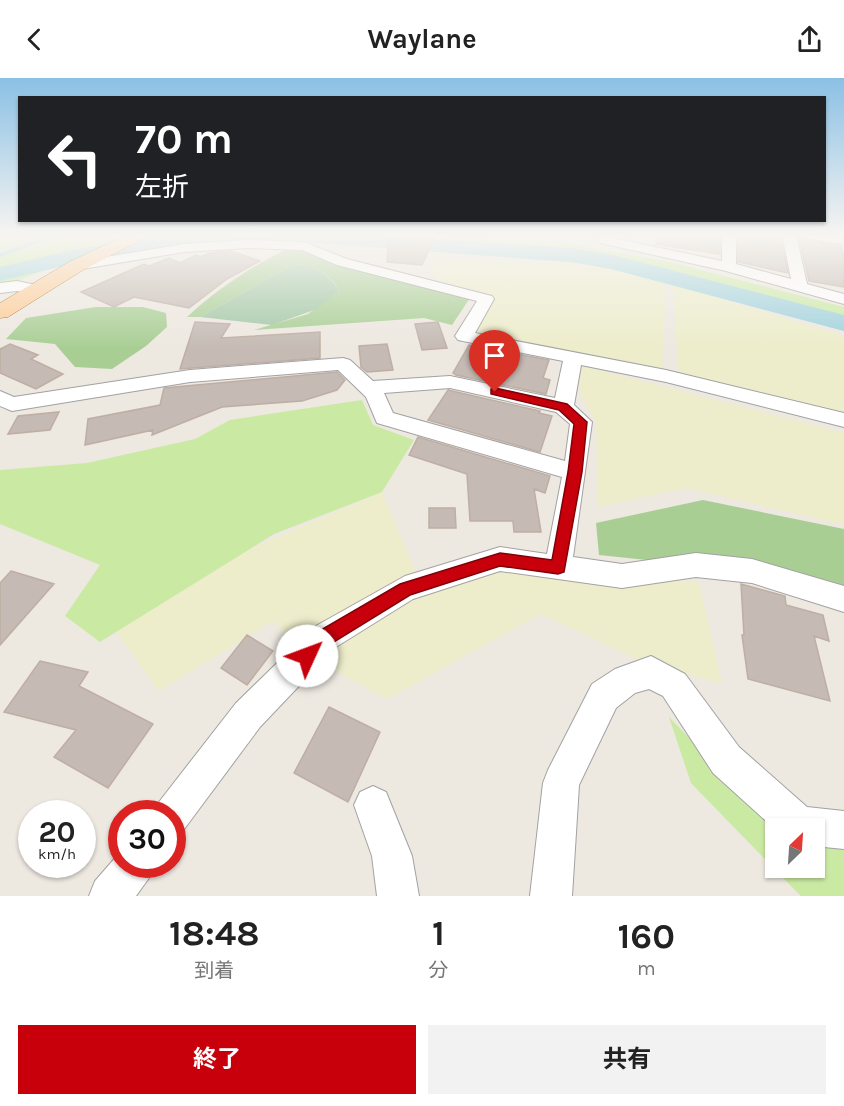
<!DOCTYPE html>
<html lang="ja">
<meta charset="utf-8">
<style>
:root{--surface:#fff;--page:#f2f2f2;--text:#222;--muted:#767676;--accent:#c7000b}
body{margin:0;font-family:Karla,"Noto Sans JP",sans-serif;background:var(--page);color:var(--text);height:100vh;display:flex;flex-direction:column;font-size:22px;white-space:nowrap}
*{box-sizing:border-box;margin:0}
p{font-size:20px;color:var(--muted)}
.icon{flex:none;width:33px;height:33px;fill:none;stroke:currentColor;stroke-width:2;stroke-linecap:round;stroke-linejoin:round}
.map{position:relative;height:818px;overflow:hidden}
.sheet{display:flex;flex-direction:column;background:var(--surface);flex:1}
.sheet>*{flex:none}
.guide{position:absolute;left:18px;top:18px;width:808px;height:126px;border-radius:0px;box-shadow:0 2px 4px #0004;background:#202124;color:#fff;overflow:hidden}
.needle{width:39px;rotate:25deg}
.fabs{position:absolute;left:765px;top:740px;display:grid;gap:12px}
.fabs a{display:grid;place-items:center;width:60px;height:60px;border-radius:0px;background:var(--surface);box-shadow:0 2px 4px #0004;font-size:30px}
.speed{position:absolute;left:18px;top:722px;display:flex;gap:12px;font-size:30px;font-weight:700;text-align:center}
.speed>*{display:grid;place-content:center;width:78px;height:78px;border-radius:50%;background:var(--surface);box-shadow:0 2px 4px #0004;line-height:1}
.speed small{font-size:15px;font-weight:400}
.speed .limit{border:9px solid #d22;background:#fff;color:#111}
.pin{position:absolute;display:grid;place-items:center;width:51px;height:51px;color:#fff;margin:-62px -26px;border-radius:50% 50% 50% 0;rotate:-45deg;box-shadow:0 0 6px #0007}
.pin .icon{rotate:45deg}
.me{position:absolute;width:66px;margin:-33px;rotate:47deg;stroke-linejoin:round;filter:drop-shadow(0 0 4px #0008)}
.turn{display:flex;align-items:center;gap:21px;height:126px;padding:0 18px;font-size:27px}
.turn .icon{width:78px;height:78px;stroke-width:2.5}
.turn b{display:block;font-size:42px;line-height:51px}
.eta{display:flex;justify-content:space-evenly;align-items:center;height:102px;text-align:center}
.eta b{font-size:36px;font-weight:700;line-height:42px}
.button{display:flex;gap:12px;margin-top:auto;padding:12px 18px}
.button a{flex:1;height:69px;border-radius:0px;background:var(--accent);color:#fff;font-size:24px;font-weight:700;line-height:69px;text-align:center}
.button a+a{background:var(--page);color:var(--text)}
header{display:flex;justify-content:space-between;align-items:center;height:78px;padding:0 18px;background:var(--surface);font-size:27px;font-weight:700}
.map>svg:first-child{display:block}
.farmland{fill:#ededcb}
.grass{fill:#caeaa4}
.forest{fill:#a8ce94}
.cemetery{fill:#a1c7a5}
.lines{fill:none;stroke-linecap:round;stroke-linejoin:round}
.stream{stroke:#9fd2dd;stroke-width:4.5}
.river{fill:#9fd2dd;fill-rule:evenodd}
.building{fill:#c5bab4;stroke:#bfaea3;stroke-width:1.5}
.minor-casing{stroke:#a2a2a2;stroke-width:2}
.major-casing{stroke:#935a00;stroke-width:1}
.minor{fill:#fff;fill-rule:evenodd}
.major{fill:#fecb95;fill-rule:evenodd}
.route{fill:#c7000b;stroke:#810007;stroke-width:1.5}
</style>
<header><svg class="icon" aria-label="back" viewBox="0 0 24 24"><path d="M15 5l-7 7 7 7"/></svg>Waylane<svg class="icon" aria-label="share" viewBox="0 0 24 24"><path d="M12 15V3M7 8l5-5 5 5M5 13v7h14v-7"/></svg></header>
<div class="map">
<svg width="844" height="818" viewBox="0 0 844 818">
<rect width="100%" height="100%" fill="#ede8e0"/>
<path class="farmland" d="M435,180L615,188L666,202L662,291L469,257L486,221L430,198Z
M673,206L844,258V335L678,294Z
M582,288L844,355V447L686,410L598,429L596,345L579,312Z
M382,414L421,506L500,481L622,498L699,504L722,606L639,582L541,536L387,621L307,578L273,543L159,613L116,554L246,473Z"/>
<path class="grass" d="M5,156H53L0,173V159Z
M58,156H394L564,165L666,183L844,229V253L615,188L287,162H208L60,186L0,210V178Z
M362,322L373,347L414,362L382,414L274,456L100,564L65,538L100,487L0,446V392L87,385L195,361L230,342Z
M669,639L776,750V789H814L815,761L844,770V818H801L793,810L691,705Z"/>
<path class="forest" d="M289,170L303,172L344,189L470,220L452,247L424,240L254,252L308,236L339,213C330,195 314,188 294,186L200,239H187C217,211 252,188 289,170Z
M96,229H143L166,235L167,249L146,268L112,291L75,289L55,266L6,261L26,240Z
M703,422L844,451V516L752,493L599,477L596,445Z"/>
<path class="cemetery" d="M294,186C315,188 328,195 339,213L317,231L272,247L200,239Z"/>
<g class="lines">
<path class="stream" d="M0,177L59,156"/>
<path class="river" d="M165,156H361L572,170L613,177L844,237V253L611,191L572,184L305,164H193L76,185L0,203V189L76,171Z"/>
</g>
<path class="building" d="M389,156H436L422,187L387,184Z
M657,156H720V176L656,166Z
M738,156H780L788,195L738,184Z
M799,160L841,168L844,177V209L809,203Z
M231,173L260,183L227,201L189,230L134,219L114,229L81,214L144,186L149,188L169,180L180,185L196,177L200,179L210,175Z
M195,244L230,246L221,260L320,254V280L180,291Z
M438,244L447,270L422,272L415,246Z
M10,266L38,277L31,281L63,296L36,311L0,295V271Z
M387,266L393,292L367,294L361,289L359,268Z
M469,267L549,282L543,300L550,302L546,316L456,297L453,295Z
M337,294L345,302L337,312L302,323L222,329L152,357L153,352L85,367L88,341L160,327L164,310Z
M448,312L540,333L539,335L552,338L540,374L428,342Z
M59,334L50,352L8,356L18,338Z
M418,359L550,398L545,415L534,411L541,454H514L513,443H470L467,396L409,377Z
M429,430H455L456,450H429Z
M11,493L54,506L0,567V505Z
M741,506L785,518L786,527L823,537L829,563L814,558L830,623L748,601L742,557H744Z
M247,557L273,573L247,607L221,590Z
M40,583L88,594L79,608L153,646L108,710L54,679L76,652L4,634Z
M329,629L380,654L348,724L294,695Z"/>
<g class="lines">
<defs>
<path id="minor" d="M601,156H614L613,160L722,183V156H736V186L791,201L782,156H796L807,206L844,216V226L726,193L600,165L598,162Z
M797,156L844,158V166L803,160Z
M248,162L304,164L347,181L492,218L494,221L475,255L666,292L844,335V349L666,304L581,287L574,327L592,344L573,479L622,486L696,475L752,481L844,508V534L752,505L696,499L622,510L500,493L413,521L336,569L260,649L185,750L172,756V735H154L159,724L236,625L314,549L405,498L500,469L547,476L562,399L377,345L366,319L338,292L190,304L12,333L0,328V313L14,319L190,292L343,280L350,282L373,303L450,298L555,320L563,283L458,262L455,258L477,223L337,187L302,172L248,170L184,174L76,192L69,188L76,184L184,166ZM450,310L556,334L570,346L565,383L393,335L384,315Z
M17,203L41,208L44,211L36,216L17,213L0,215V205Z
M651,578L685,596L739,669L807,729L844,733V771L814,768V750L776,752L713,695L663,618L649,611L635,615L616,630L579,707L572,818H530L543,705L548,692L592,606L615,591Z
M373,708L386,714L412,778L419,818H377L372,778L354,727L360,714Z
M122,772V786H155L149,800L136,818H89L95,803Z"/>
<path id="major" d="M129,156H152L83,192L8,239L0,240V225L69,184Z"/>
</defs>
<use href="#minor" class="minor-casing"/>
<use href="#major" class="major-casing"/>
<use href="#minor" class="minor"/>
<use href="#major" class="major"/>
</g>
<linearGradient id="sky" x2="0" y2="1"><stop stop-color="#8bc0e4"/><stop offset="0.58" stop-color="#f7f5f1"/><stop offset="1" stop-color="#f7f5f1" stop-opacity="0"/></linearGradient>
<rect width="844" height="271" fill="url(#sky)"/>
<path class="route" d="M495,310L567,326L587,344L582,394L564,494L558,496L500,488L410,517L332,565L313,584L307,586L301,584L298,578L301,571L319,553L400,506L500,475L552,482L568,394L574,346L559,332L491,316V311Z"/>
</svg>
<div class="fabs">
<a><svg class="needle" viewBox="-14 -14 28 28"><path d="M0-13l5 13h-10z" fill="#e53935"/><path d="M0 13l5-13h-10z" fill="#767676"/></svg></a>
</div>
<div class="speed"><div>20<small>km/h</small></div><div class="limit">30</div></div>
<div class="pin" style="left:495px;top:314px;background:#d93025"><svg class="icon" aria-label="arrive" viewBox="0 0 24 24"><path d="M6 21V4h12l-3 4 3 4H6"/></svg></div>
<svg class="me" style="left:307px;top:578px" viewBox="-20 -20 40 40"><circle r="19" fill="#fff"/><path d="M0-13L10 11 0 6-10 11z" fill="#c7000b"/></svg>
<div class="guide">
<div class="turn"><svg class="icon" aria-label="left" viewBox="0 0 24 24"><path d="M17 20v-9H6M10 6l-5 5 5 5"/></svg><div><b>70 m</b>左折</div></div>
</div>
</div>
<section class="sheet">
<div class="eta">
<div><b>18:48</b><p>到着</p></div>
<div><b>1</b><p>分</p></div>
<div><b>160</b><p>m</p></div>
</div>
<div class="button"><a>終了</a><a>共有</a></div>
</section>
